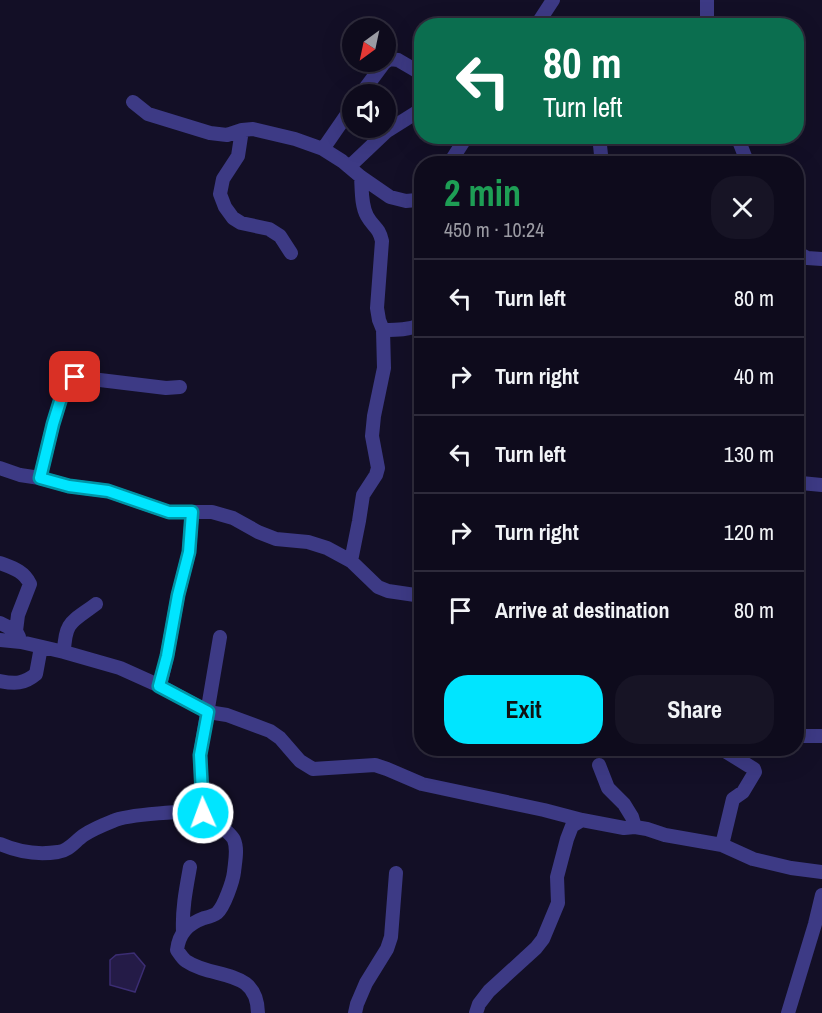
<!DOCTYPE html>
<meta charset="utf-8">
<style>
:root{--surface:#0e0b1c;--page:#171425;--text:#f1f3f6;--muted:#9b9ba3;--line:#2e2b3b;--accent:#00e5ff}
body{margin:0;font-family:"Archivo Narrow",sans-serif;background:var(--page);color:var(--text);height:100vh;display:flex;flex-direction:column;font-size:22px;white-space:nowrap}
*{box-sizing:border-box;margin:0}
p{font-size:20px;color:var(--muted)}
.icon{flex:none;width:33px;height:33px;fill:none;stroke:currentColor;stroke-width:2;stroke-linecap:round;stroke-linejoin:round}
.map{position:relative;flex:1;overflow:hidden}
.panel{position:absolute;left:414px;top:156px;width:390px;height:600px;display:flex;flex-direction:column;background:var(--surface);border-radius:24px;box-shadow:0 6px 24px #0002,0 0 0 2px var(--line)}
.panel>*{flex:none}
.guide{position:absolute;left:414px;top:18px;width:390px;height:126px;border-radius:24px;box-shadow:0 6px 24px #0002,0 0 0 2px var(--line);background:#0b6e4f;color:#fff;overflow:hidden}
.needle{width:39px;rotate:213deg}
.buttons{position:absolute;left:342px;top:18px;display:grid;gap:12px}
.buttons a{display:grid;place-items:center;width:54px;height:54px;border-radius:50%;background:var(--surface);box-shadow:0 6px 24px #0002,0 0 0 2px var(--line);font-size:30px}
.pin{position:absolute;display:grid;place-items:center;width:51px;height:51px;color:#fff;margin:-26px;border-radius:12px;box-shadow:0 3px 9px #0006}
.me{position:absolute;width:66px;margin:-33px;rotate:358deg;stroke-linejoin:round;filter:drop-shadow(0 0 4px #0008)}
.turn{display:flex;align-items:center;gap:21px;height:126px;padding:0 30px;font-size:27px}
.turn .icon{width:78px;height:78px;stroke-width:2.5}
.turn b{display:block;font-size:42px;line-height:51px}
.round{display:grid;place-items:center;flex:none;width:63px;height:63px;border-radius:24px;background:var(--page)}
.summary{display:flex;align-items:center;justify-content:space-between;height:102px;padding:0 30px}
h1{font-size:36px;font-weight:700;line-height:45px;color:#1e9e55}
.primary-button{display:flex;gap:12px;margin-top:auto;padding:12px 30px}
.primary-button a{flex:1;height:69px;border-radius:24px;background:var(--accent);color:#111;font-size:24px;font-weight:700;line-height:69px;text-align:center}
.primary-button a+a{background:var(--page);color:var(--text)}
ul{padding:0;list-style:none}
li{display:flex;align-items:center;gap:18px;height:78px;padding:0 30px;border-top:2px solid var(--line)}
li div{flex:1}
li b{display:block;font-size:22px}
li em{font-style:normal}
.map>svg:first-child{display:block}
.building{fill:#241b47;stroke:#3b2d73;stroke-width:1.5}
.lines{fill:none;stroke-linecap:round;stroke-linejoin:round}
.minor{stroke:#3d3a85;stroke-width:14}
.route-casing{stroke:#0095a6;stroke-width:15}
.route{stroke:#00e5ff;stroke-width:10}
</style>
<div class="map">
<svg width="822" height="1013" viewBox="0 0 822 1013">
<rect width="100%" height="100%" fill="#130f26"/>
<path class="building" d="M134,953L145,966L135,992L110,985V960L116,955Z"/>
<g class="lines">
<path class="minor" d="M707,0V26
M536,26L553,0
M361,94L384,63L390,59L398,60L422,74
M133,102L148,114L210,133L227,135L242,130L253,129L295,139L323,149L342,161L361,177L390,197L406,201L417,200L422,197
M242,130L238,156L223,179L220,194L225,207L233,218L241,223L269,229L280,236L291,253
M599,136L602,164
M737,136L748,164
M323,149L352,107
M449,164L467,136
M349,167L387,131L422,109
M796,252L807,258L822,259
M383,330C397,330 409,330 422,324
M0,468L20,475L40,478L69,486L108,491L169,512H212L233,518L258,532L276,539L308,542L327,548L351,561L378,587L388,591L422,596
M40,478L53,424L65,385L70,379L75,377L166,388L180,387
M796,492L801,483L822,485
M351,561L359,521L363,495L376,475L378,468L372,436L374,416L384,368L383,330L379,320L377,308L382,241C379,227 373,227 367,216C361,205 362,190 361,177
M0,563C13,568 24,571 30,584L18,615L16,631
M0,623L16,631L19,637
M0,640L21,642L64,652L120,668L160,686L208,712L227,715L270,731L280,738L300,761L313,769L375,765L387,769L422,784L544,810L582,820L624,828L635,827L647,829L665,835L722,845L753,859L791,868L822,872
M64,652C65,621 72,622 96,604
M0,681C15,684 24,684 36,674L41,647
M160,686L167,656L178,595L189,552L192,512
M796,736H822
M720,748L754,769L755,772L743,792L733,799L722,845
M599,765L608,788L624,804L632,817L635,827
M203,813L200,755L220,637
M0,844C18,852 38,855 58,852C69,851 75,841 84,835C93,829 103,825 113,821C125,815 192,809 203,814C209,816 233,835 234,840C238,849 235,862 234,872C233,881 224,907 217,913C213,916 208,917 204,918C188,924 179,933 177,950C180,954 182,958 186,961C214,980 257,967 258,1013
M183,931C182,909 186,889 190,867
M355,1013L357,1004L366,983L387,949L391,937L396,873
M476,1013L479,1004L489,991L536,948L543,939L558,903L557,877L567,839L572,826L582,820
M788,1013L815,924L822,895"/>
</g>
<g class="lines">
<defs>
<path id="route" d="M75,377L69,379L65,385L53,424L40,478L69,486L108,491L169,512H192L189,552L178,595L167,656L159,686L208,712L200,755L203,813"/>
</defs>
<use href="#route" class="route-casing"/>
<use href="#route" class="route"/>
</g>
</svg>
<div class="buttons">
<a><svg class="needle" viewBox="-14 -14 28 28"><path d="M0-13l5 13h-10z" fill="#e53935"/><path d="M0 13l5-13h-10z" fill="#9b9ba3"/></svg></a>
<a><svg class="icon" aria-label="sound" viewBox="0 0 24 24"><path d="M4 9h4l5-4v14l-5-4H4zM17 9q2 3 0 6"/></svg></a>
</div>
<div class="pin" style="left:75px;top:377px;background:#d93025"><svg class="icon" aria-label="arrive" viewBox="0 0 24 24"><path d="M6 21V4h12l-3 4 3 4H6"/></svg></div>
<svg class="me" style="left:203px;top:813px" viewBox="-20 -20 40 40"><circle r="17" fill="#00e5ff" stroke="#fff" stroke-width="3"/><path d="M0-11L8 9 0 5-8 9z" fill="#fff"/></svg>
<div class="guide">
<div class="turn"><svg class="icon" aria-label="left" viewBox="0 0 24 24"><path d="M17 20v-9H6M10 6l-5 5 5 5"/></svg><div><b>80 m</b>Turn left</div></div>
</div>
<section class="panel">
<div class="summary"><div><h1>2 min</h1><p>450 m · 10:24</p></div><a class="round"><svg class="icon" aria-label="close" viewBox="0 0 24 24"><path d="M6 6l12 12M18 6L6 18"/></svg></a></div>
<ul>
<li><svg class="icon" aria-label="left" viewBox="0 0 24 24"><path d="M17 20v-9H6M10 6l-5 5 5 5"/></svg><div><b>Turn left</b></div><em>80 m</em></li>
<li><svg class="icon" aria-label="right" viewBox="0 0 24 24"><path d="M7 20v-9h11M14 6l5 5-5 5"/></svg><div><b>Turn right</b></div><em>40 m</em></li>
<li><svg class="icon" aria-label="left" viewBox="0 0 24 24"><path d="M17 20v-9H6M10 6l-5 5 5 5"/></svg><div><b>Turn left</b></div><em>130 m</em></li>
<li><svg class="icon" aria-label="right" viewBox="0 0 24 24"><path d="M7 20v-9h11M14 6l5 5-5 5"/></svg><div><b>Turn right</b></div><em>120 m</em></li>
<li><svg class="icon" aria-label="arrive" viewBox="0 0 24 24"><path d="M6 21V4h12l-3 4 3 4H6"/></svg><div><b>Arrive at destination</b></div><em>80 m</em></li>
</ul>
<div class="primary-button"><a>Exit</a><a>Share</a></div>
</section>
</div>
